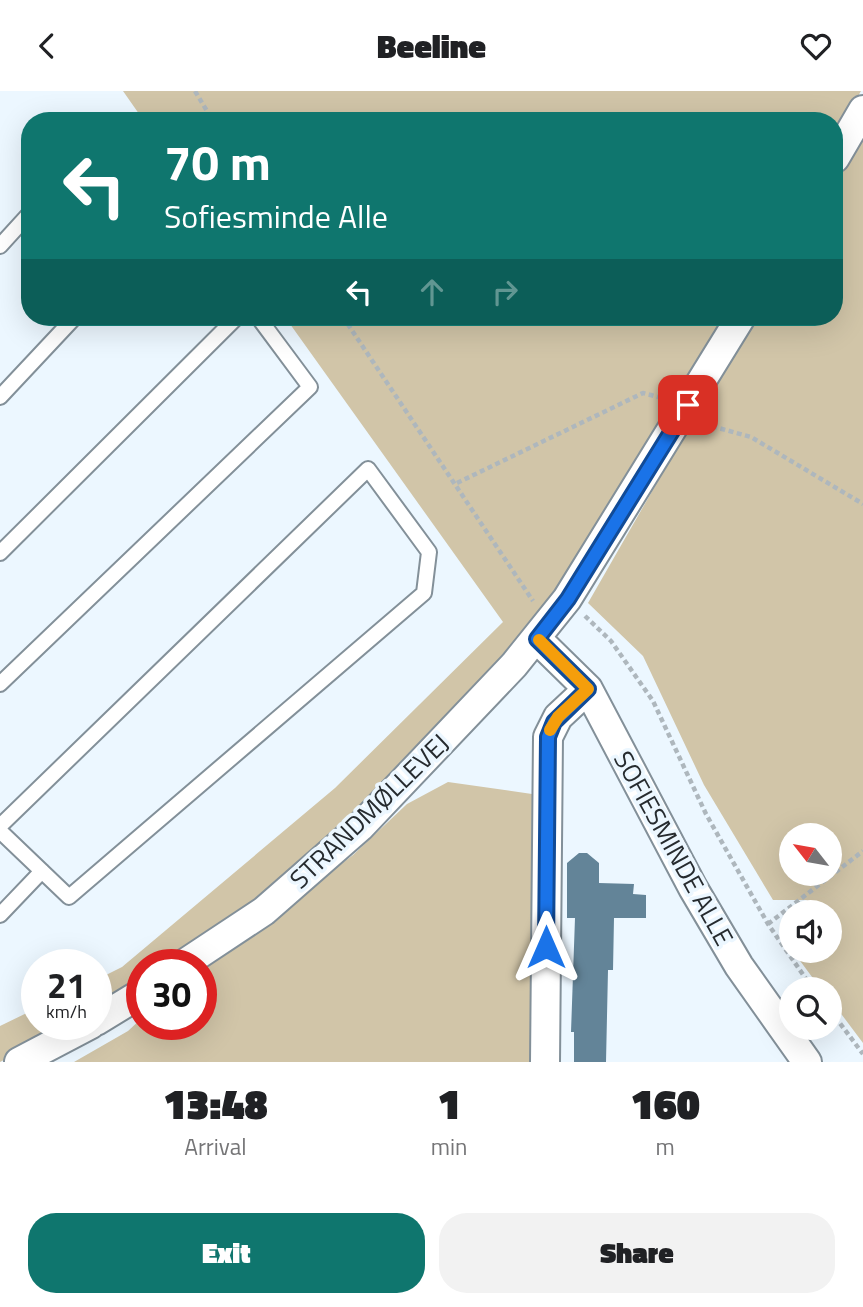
<!DOCTYPE html>
<meta charset="utf-8">
<style>
:root{--surface:#fff;--page:#f2f2f2;--text:#202124;--muted:#757577;--accent:#0f766e}
body{margin:0;font-family:"Titillium Web",sans-serif;background:var(--page);color:var(--text);height:100vh;display:flex;flex-direction:column;font-size:26px;white-space:nowrap}
*{box-sizing:border-box;margin:0}
p{font-size:23px;color:var(--muted)}
.icon{flex:none;width:38px;height:38px;fill:none;stroke:currentColor;stroke-width:2;stroke-linecap:round;stroke-linejoin:round}
.map{position:relative;height:971px;overflow:hidden}
.details{display:flex;flex-direction:column;background:var(--surface);flex:1}
.details>*{flex:none}
.hud{position:absolute;left:21px;top:21px;width:822px;height:214px;border-radius:28px;box-shadow:0 7px 28px #0002;background:#0f766e;color:#fff;overflow:hidden}
.needle{width:46px;rotate:301deg}
.controls{position:absolute;left:779px;top:732px;display:grid;gap:14px}
.controls a{display:grid;place-items:center;width:63px;height:63px;border-radius:50%;background:var(--surface);box-shadow:0 7px 28px #0002;font-size:35px}
.speed{position:absolute;left:21px;top:858px;display:flex;gap:14px;font-size:35px;font-weight:700;text-align:center}
.speed>*{display:grid;place-content:center;width:91px;height:91px;border-radius:50%;background:var(--surface);box-shadow:0 7px 28px #0002;line-height:1}
.speed small{font-size:18px;font-weight:400}
.speed .limit{border:10px solid #d22;background:#fff;color:#111}
.pin{position:absolute;display:grid;place-items:center;width:60px;height:60px;color:#fff;margin:-30px;border-radius:14px;box-shadow:0 4px 10px #0006}
.me{position:absolute;width:77px;margin:-38px;rotate:0deg;stroke-linejoin:round;filter:drop-shadow(0 0 5px #0008)}
.turn{display:flex;align-items:center;gap:24px;height:147px;padding:0 28px;font-size:32px}
.turn .icon{width:91px;height:91px;stroke-width:2.5}
.turn b{display:block;font-size:49px;line-height:60px}
.lanes{display:flex;align-items:center;height:66px;padding:0 28px;background:#0003;justify-content:center;gap:35px;direction:ltr}
.lanes .off{opacity:.35}
.eta{display:flex;justify-content:space-evenly;align-items:center;height:119px;text-align:center}
.eta b{font-size:42px;font-weight:800;line-height:49px}
.primary-button{display:flex;gap:14px;margin-top:auto;padding:14px 28px}
.primary-button a{flex:1;height:80px;border-radius:28px;background:var(--accent);color:#fff;font-size:28px;font-weight:800;line-height:80px;text-align:center}
.primary-button a+a{background:var(--page);color:var(--text)}
header{display:flex;justify-content:space-between;align-items:center;height:91px;padding:0 28px;background:var(--surface);font-size:32px;font-weight:800}
.map>svg:first-child{display:block}
.green{fill:#d1c5a8;fill-rule:evenodd}
.building{fill:#638498}
.lines{fill:none;stroke-linecap:round;stroke-linejoin:round}
.lane-casing{stroke:#839099;stroke-width:18}
.street-casing{stroke:#839099;stroke-width:32}
.path{stroke:#aeb7bd;stroke-width:4.5;stroke-dasharray:5 3.5;stroke-linecap:butt}
.lane{stroke:#fff;stroke-width:14}
.street{stroke:#fff;stroke-width:28}
.route-casing{stroke:#114b97;stroke-width:18}
.route{stroke:#1a73e8;stroke-width:12}
.slow{stroke:#f59e0b;stroke-width:12}
.labels{text-anchor:middle;dominant-baseline:central;stroke-width:7;stroke-linejoin:round;paint-order:stroke}
.street-label{font-size:26px;fill:#262b2f;stroke:#ecf7ff}
</style>
<header><svg class="icon" aria-label="back" viewBox="0 0 24 24"><path d="M15 5l-7 7 7 7"/></svg>Beeline<svg class="icon" aria-label="heart" viewBox="0 0 24 24"><path d="M12 20l-8-8c-3-5 5-10 8-4 3-6 11-1 8 4z"/></svg></header>
<div class="map">
<svg width="863" height="971" viewBox="0 0 863 971">
<rect width="100%" height="100%" fill="#ecf7ff"/>
<path class="green" d="M123,0H861L835,45V30H144Z
M863,39V952L830,908V898H821L792,859H830V821H800L807,809H773L704,694L643,565L588,512L752,226H835V87ZM791,744H830V782H791Z
M285,226H728L557,505L507,565L365,718L271,801L167,873H142V890L96,920V889L122,876L335,697L503,531Z
M448,691L532,703L530,971H74L128,940L142,927V933H201V879L353,764L407,713Z
M37,917V933H75L0,971V935Z"/>
<path class="building" d="M579,762H587L599,772V792L634,793L633,803L646,804V827H614L613,879H608L606,971H574V941H571L575,827H567V772Z"/>
<g class="lines">
<defs>
<path id="lane" d="M0,155L30,122
M0,306L75,226
M0,462L237,226
M0,593L310,296L258,226
M0,735L368,378L429,461L424,502L69,806L0,740
M0,824L42,780"/>
<path id="street" d="M835,67L863,19
M537,548L588,598L693,797L739,875L807,971
M184,873L264,820L360,736L514,574L567,508L741,226
M96,930L142,902
M19,971L91,933
M545,971L548,646L558,626L588,598"/>
</defs>
<use href="#lane" class="lane-casing"/>
<use href="#street" class="street-casing"/>
<path class="path" d="M195,0L213,30
M343,226L533,510
M706,329L715,336L751,346L863,413
M457,392L643,302L662,307
M585,525L611,550L653,610L706,723L768,833L813,898
M768,833L863,760
M830,919L863,963"/>
<use href="#lane" class="lane"/>
<use href="#street" class="street"/>
</g>
<g class="lines">
<defs>
<path id="route" d="M546,856L548,646L554,631L588,598L537,548L568,508L688,314"/>
</defs>
<use href="#route" class="route-casing"/>
<use href="#route" class="route"/>
<path class="slow" d="M539,549L588,598L558,626L550,639"/>
</g>
<g class="labels">
<g class="street-label">
<text transform="translate(369 720) rotate(-44)">STRANDMØLLEVEJ</text>
<text transform="translate(674 757) rotate(61)">SOFIESMINDE ALLE</text>
</g>
</g>
</svg>
<div class="controls">
<a><svg class="needle" viewBox="-14 -14 28 28"><path d="M0-13l5 13h-10z" fill="#e53935"/><path d="M0 13l5-13h-10z" fill="#757577"/></svg></a>
<a><svg class="icon" aria-label="sound" viewBox="0 0 24 24"><path d="M4 9h4l5-4v14l-5-4H4zM17 9q2 3 0 6"/></svg></a>
<a><svg class="icon" aria-label="search" viewBox="0 0 24 24"><circle cx="10" cy="10" r="6"/><path d="M15 15l6 6"/></svg></a>
</div>
<div class="speed"><div>21<small>km/h</small></div><div class="limit">30</div></div>
<div class="pin" style="left:688px;top:314px;background:#d93025"><svg class="icon" aria-label="arrive" viewBox="0 0 24 24"><path d="M6 21V4h12l-3 4 3 4H6"/></svg></div>
<svg class="me" style="left:546px;top:856px" viewBox="-20 -20 40 40"><path d="M0-17L14 15 0 8-14 15z" fill="#1a73e8" stroke="#fff" stroke-width="4"/></svg>
<div class="hud">
<div class="turn"><svg class="icon" aria-label="left" viewBox="0 0 24 24"><path d="M17 20v-9H6M10 6l-5 5 5 5"/></svg><div><b>70 m</b>Sofiesminde Alle</div></div>
<div class="lanes"><svg class="icon" aria-label="left" viewBox="0 0 24 24"><path d="M17 20v-9H6M10 6l-5 5 5 5"/></svg><svg class="icon off" aria-label="ahead" viewBox="0 0 24 24"><path d="M12 20V5M6 11l6-6 6 6"/></svg><svg class="icon off" aria-label="right" viewBox="0 0 24 24"><path d="M7 20v-9h11M14 6l5 5-5 5"/></svg></div>
</div>
</div>
<section class="details">
<div class="eta">
<div><b>13:48</b><p>Arrival</p></div>
<div><b>1</b><p>min</p></div>
<div><b>160</b><p>m</p></div>
</div>
<div class="primary-button"><a>Exit</a><a>Share</a></div>
</section>
